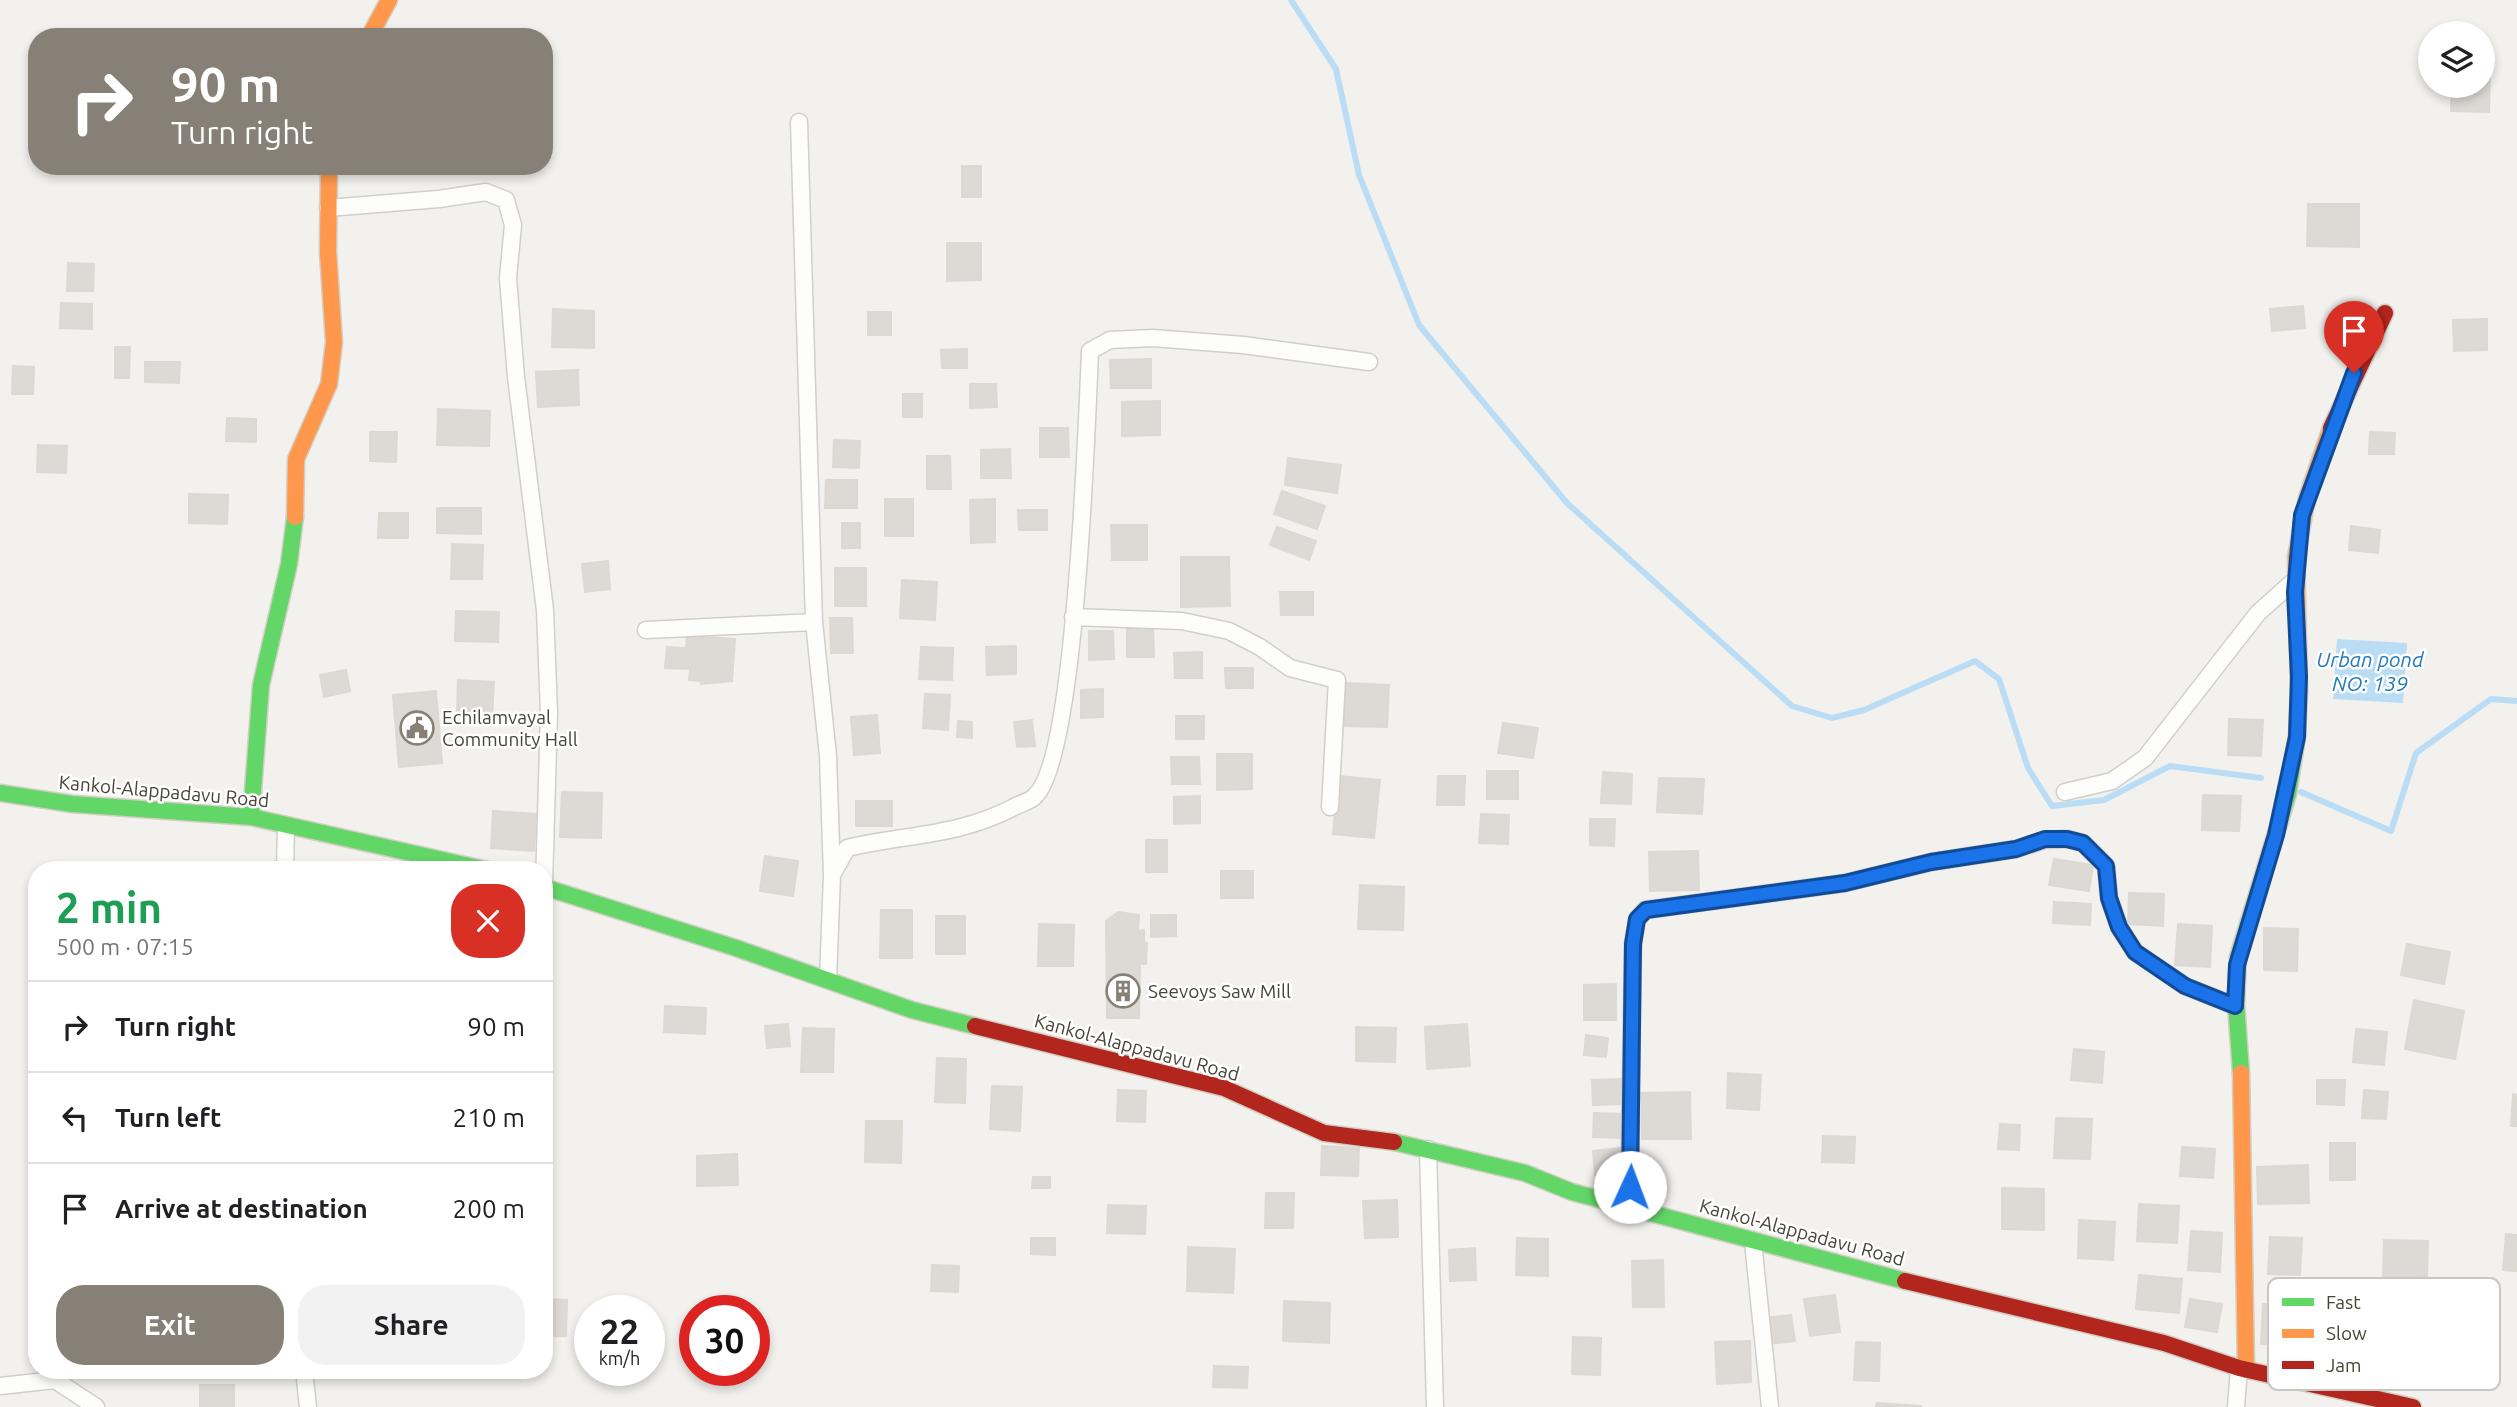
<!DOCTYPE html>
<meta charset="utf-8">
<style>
:root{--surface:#fff;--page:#f2f2f2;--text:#202124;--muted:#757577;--line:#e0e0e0;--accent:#868077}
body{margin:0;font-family:Ubuntu,sans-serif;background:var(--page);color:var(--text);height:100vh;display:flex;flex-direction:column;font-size:26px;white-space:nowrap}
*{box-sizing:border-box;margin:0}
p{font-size:23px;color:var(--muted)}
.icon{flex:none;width:38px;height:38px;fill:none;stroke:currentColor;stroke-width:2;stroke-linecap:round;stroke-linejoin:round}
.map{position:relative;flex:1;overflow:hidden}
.panel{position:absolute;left:28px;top:861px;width:525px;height:518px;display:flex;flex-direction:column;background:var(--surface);border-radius:28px;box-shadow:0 4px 10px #0003}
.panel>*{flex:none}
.top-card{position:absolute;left:28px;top:28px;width:525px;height:147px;border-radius:28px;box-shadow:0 4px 10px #0003;background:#868077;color:#fff;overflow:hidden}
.tools{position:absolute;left:2418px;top:21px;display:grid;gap:14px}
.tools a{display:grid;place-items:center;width:77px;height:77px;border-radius:50%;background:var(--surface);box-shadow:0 4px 10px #0003;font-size:35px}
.speed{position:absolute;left:574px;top:1295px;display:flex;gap:14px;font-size:35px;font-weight:700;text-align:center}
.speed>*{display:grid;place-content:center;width:91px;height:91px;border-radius:50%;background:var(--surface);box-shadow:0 4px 10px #0003;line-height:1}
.speed small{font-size:18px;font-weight:400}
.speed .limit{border:10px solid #d22;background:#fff;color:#111}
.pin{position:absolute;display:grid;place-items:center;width:60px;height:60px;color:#fff;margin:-72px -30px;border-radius:50% 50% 50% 0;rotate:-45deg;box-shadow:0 0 7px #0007}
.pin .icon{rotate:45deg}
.me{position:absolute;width:77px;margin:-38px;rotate:2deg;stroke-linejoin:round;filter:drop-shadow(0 0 5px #0008)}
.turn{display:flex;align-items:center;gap:24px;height:147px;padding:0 28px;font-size:32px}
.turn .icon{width:91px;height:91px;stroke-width:2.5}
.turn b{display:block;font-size:49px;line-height:60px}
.round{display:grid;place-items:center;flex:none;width:74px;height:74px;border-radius:28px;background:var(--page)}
.summary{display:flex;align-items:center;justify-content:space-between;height:119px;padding:0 28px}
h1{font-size:42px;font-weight:700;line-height:52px;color:#1e9e55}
.action{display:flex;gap:14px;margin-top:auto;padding:14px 28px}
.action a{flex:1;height:80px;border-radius:28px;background:var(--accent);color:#fff;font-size:28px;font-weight:700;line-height:80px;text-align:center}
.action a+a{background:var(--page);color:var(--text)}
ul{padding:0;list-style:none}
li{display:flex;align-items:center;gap:21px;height:91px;padding:0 28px;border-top:2px solid var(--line)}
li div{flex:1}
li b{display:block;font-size:26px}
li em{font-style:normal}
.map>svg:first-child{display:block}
.water{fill:#baddf5}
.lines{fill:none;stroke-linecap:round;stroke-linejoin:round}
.stream{stroke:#baddf5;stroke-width:6}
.building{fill:#dddad5;stroke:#dcd8d2;stroke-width:2}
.street-casing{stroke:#d1cfca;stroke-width:19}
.fast-casing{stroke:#d3cec3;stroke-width:19}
.slow-casing{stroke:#d3cec3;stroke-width:19}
.jam-casing{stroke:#d3cec3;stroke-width:19}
.street{stroke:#fdfdfc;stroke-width:16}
.fast{stroke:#63d668;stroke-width:16}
.slow{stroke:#ff974d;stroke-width:16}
.jam{stroke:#b3261e;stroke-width:16}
.route-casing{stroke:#114b97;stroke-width:18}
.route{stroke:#1a73e8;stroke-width:12}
.labels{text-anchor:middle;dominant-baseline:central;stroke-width:5;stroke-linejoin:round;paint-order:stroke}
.poi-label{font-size:19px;fill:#4b4337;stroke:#fff;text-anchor:start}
.street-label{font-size:19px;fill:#4b4337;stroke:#fff}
.water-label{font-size:21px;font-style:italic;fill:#227bbb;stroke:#fff}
.key{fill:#fff;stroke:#c9c7c3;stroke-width:2}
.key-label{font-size:19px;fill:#4b4337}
</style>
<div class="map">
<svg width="2517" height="1407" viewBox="0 0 2517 1407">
<rect width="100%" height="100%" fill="#f3f1ed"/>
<path class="water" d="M2337,639L2407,643L2403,703L2333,699Z"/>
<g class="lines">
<path class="stream" d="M1291,0L1336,69L1359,175L1419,325L1567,503L1792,706L1832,718L1864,710L1975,661L1999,679L2028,768L2052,806L2104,800L2170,766L2261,778
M2301,792L2391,831L2416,753L2491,699L2517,701"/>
</g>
<path class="building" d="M2483,72L2490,73L2489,112L2451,111L2452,86H2483Z
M962,166H981V197H962Z
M2308,204H2359V247L2307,246Z
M947,243H981V280L947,281Z
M68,263L94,264L93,291H67Z
M61,303L92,304V329L60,328Z
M2303,306L2305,328L2272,331L2270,309Z
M553,309L594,311V348L552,347Z
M868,312H891V335H868Z
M2487,319V350L2454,351L2453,320Z
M115,347H130L129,378H115Z
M967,349V368H942L941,350Z
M1151,359V388H1111L1110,360Z
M145,362H180L179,383L145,382Z
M13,366L34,367L33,394H12Z
M578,370L579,405L538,407L536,372Z
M970,384H996L997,407L970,408Z
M903,394H922V417H903Z
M1160,401V435L1122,436V402Z
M438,409L490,411L489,446L437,445Z
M227,418L256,419V442L226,441Z
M1040,428H1068L1069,457H1040Z
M370,432H397L396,462L370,461Z
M2370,432L2395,433L2394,454H2369Z
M834,440L860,441L859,468L833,467Z
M38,445L67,446L66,473L37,472Z
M1010,449L1011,478H981V450Z
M927,456H950L951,489H927Z
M1288,458L1341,465L1337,493L1285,485Z
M826,480H857V508H825Z
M1282,491L1325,506L1317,529L1274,514Z
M189,494L228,495L227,524L189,523Z
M885,499H913V536H885Z
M995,499V542L971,543L970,500Z
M437,508H481V534L437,533Z
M1018,510H1047V530H1019Z
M379,513H408V538H378Z
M842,523H860V548H842Z
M1111,525H1147V560H1112Z
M2351,526L2380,530L2378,553L2349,550Z
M1277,527L1316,541L1309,560L1270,545Z
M452,544L483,545L482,579H451Z
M1181,557H1229L1230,606L1181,607Z
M608,561L610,589L585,592L582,564Z
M835,568H866V606H835Z
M902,580L937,582L935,620L900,618Z
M1280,592H1313V615H1281Z
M456,611L499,612L498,642L455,641Z
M830,618H852L853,653H831Z
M1153,628L1154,657H1127V629Z
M1089,631H1113L1114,659L1089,660Z
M687,636L735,639L732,681L701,684V681L689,680L690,669L665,668L667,647L686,648Z
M1016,646V674L987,675L986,647Z
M921,647L953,648L952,680L919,679Z
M1202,652V678H1175L1174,653Z
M1225,668H1253V688H1226Z
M346,670L350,691L324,697L320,675Z
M458,680L494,682L492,716L457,714Z
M1345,683L1389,685L1387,727L1344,726Z
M1103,689V717L1081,718V690Z
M436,691L442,763L399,767L393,695Z
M925,694L950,695L948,730L923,728Z
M877,715L880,753L854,755L851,717Z
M1176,716H1204V739H1176Z
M2229,719L2263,720L2261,756L2228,755Z
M1032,720L1035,746L1017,747L1014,722Z
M958,721L972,722V738L957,737Z
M1503,723L1538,728L1533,758L1498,753Z
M1217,754H1252V789L1217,790Z
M1171,757H1199L1200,784H1172Z
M1487,771H1518V799H1487Z
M1603,772L1632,774L1631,804L1601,803Z
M1338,776L1380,780L1374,838L1333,834Z
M1438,776H1465L1464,805H1437Z
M1659,778L1704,779L1702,814L1657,812Z
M562,792L602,793L601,838L560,837Z
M2203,795L2241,796L2239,831L2202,830Z
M1200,796V823L1174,824V797Z
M856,801H892V826H856Z
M493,811L536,814L534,851L491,848Z
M1481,814L1509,815L1508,844L1479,843Z
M1590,819H1615L1614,846L1590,845Z
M1146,840H1167V872H1146Z
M1698,851L1699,890L1650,891L1649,852Z
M765,856L798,861L793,896L760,891Z
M2054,859L2093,865L2089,891L2049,885Z
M1221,871H1253V898H1221Z
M1360,885L1404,887L1403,930L1358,929Z
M2129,893L2164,894L2163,926L2128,924Z
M2054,902L2091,904L2090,925L2053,923Z
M881,910H912V958H880Z
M1118,912L1139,915L1138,931L1144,930V942L1147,943L1146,964H1140L1139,1018H1107L1106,921Z
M1151,915H1176V936L1151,937Z
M936,916H965V954H936Z
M1039,924L1074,925L1073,966H1038Z
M2178,924L2212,926L2210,967L2175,965Z
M2264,928L2298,929L2297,971L2264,970Z
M2407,944L2450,952L2444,984L2401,975Z
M1616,984V1020H1584V985Z
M2414,1000L2464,1011L2455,1059L2405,1049Z
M665,1006L706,1008L705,1034L664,1032Z
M788,1024L790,1046L767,1048L765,1026Z
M1467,1024L1470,1066L1427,1069L1425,1027Z
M1356,1027L1396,1028L1395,1062L1356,1061Z
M803,1028L834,1029L833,1072H801Z
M2356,1029L2387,1032L2384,1065L2353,1062Z
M1586,1035L1608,1038L1606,1057L1584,1055Z
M2074,1049L2104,1052L2102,1083L2071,1080Z
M937,1058L966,1059L965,1103L935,1102Z
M1728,1073L1761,1075L1759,1110L1727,1108Z
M1624,1079L1625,1104L1593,1105L1592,1080Z
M2317,1080H2345L2344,1105L2317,1104Z
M992,1086L1022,1087L1020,1131L990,1129Z
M1118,1090L1146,1091L1145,1122L1117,1121Z
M2364,1090L2388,1092L2386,1119L2362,1118Z
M1690,1092L1691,1139H1642L1641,1093Z
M2513,1094L2517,1095V1126H2511Z
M1594,1113L1622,1114V1138L1593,1137Z
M2056,1118L2092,1119L2090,1159L2054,1158Z
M866,1121H902L901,1163L865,1162Z
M2000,1124L2020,1125L2019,1150L1998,1149Z
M1823,1136L1855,1137L1854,1163L1822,1162Z
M2330,1143H2355V1180H2330Z
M1322,1146L1359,1148L1358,1176L1321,1175Z
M2182,1147L2215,1149L2213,1178L2180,1176Z
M1620,1148L1623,1173L1595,1175L1593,1151Z
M737,1154L738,1185L697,1186V1156Z
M2308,1165L2309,1203L2258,1204L2257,1167Z
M1033,1177H1050V1188H1032Z
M2002,1188L2044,1189V1230L2002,1229Z
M1266,1193H1294L1293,1228H1265Z
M1397,1200L1398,1237L1365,1238L1363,1201Z
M2139,1204L2179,1206L2177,1243L2137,1241Z
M1108,1205L1146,1206L1145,1234L1107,1233Z
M2079,1220L2115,1222L2113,1260L2078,1258Z
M2191,1231L2222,1233L2220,1272L2188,1270Z
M2506,1234L2517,1235V1271L2503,1270Z
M2270,1237L2302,1238L2300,1275L2268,1274Z
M1031,1238H1055V1255L1031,1254Z
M1517,1238L1548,1239V1276L1516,1275Z
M2384,1240L2428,1241L2427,1277L2383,1276Z
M1188,1247L1235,1249L1233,1293L1187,1291Z
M1475,1248L1476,1280L1450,1281L1449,1250Z
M1663,1260L1664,1307H1633L1632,1261Z
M932,1265L959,1266L958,1292L931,1291Z
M2139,1275L2182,1279L2179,1313L2136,1309Z
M1835,1295L1840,1332L1810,1336L1804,1299Z
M544,1299L567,1300L566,1336H544Z
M2190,1299L2222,1304L2217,1332L2185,1327Z
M1284,1301L1330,1303L1329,1343L1283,1341Z
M2263,1304L2304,1306L2302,1345L2261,1344Z
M1791,1315L1795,1341L1768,1344L1765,1318Z
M1573,1337L1601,1338L1600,1375L1572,1374Z
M1750,1341L1751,1382L1717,1384L1715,1342Z
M1856,1342L1880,1343L1879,1381L1854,1380Z
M1214,1366L1248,1367L1247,1388L1213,1387Z
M200,1385H234V1407H200Z
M1877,1403L1921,1406V1407H1876Z"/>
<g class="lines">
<defs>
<path id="street" d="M799,122L814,622L828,756L832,875
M328,208L439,199L486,192L506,200L513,225L508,278L516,377L545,610L549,713L544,885
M1073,617L1182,621L1229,631L1260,647L1290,668L1337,680L1330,807
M646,630L814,622
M2065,792L2112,781L2145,758L2258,613L2296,579
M285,870L286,825
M828,980L832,875L847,848C908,834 960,836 1016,806C1022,803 1031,801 1035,796C1076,760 1087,420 1090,351L1110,340L1153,338L1243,345L1369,362
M1428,1149L1435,1407
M1629,1206L1633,944L1637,920L1645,910L1845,883L1931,862L2016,849L2045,840L2067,839L2083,843L2106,866L2109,898L2119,927L2135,952L2185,986L2235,1006
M1753,1242L1770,1407
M304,1370L308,1407
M0,1386L55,1380L96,1407
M2236,1407L2239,1368"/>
<path id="fast" d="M0,793L72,804L251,817L487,870
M251,817L261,685L289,564L295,517
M544,887L736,948L912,1010L975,1026
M2241,1073L2236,1003L2238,957L2288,794L2297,736L2299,691
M1394,1142L1525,1173L1572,1192L1905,1281"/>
<path id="slow" d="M369,37L389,0
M295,517L296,459L329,384L334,342L328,252L329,166
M2299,691L2296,557L2307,498L2331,428
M2241,1073L2246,1370"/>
<path id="jam" d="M2331,428L2385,313
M975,1026L1224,1088L1324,1133L1394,1142
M1905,1281L2164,1343L2239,1368L2413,1407"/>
</defs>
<use href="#street" class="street-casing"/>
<use href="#fast" class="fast-casing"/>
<use href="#slow" class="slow-casing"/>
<use href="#jam" class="jam-casing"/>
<use href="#street" class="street"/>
<use href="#fast" class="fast"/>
<use href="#slow" class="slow"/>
<use href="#jam" class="jam"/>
</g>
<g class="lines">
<defs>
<path id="route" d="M1630,1187L1633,944L1637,919L1646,910L1845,883L1931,862L2016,849L2045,839H2067L2083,843L2106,866L2109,898L2119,927L2135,952L2185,986L2235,1006L2237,965L2276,835L2297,737L2299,677L2295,592L2302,515L2354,373"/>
</defs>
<use href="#route" class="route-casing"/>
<use href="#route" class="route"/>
</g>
<defs>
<symbol id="civic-ring" viewBox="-11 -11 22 22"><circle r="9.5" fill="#fff" stroke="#868077" stroke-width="1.5"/><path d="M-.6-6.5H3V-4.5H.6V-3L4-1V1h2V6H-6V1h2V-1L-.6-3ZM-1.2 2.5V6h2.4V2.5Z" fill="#868077"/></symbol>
<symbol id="building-ring" viewBox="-11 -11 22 22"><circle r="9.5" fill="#fff" stroke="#868077" stroke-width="1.5"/><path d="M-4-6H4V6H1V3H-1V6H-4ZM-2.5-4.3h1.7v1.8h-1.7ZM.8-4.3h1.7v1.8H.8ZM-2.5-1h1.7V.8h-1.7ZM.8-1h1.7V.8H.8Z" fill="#868077"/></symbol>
</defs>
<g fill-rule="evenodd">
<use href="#civic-ring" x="398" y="709" width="38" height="38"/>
<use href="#building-ring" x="1104" y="972" width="38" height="38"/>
</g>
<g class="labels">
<g class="poi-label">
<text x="442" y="717">Echilamvayal<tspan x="442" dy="22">Community Hall</tspan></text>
<text x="1148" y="991">Seevoys Saw Mill</text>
</g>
<g class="street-label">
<text transform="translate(164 791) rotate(5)">Kankol-Alappadavu Road</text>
<text transform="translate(1137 1047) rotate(15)">Kankol-Alappadavu Road</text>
<text transform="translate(1802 1232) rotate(15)">Kankol-Alappadavu Road</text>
</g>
<g class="water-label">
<text x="2370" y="659">Urban pond<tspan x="2370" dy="24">NO: 139</tspan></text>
</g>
</g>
<rect x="2268" y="1278" width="232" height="112" rx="10" class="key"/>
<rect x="2282" y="1298" width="32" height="8" fill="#63d668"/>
<rect x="2282" y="1329" width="32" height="9" fill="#ff974d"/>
<rect x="2282" y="1361" width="32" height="8" fill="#b3261e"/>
<g class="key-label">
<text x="2326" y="1309">Fast</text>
<text x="2326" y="1340">Slow</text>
<text x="2326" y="1372">Jam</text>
</g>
</svg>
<div class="tools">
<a><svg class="icon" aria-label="layers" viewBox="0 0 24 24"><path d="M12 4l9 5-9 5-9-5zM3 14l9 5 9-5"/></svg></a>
</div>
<div class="speed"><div>22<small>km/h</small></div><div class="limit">30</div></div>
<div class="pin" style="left:2354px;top:373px;background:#d93025"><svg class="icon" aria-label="arrive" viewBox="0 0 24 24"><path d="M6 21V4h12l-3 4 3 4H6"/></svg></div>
<svg class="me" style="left:1630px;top:1187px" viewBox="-20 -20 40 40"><circle r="19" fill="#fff"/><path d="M0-13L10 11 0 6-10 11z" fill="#1a73e8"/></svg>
<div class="top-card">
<div class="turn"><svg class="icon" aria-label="right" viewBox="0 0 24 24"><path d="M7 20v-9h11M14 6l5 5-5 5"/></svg><div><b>90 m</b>Turn right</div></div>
</div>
<section class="panel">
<div class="summary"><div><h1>2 min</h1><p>500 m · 07:15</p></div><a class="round" style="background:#d93025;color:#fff"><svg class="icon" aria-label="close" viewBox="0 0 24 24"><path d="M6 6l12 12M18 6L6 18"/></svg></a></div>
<ul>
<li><svg class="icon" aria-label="right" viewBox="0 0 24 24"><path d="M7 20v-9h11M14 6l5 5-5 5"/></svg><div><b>Turn right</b></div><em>90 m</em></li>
<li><svg class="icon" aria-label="left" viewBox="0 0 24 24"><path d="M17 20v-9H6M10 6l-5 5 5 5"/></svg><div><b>Turn left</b></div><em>210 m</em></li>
<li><svg class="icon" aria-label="arrive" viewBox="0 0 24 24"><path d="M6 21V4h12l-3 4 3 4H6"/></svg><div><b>Arrive at destination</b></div><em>200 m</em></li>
</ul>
<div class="action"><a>Exit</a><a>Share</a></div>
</section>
</div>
